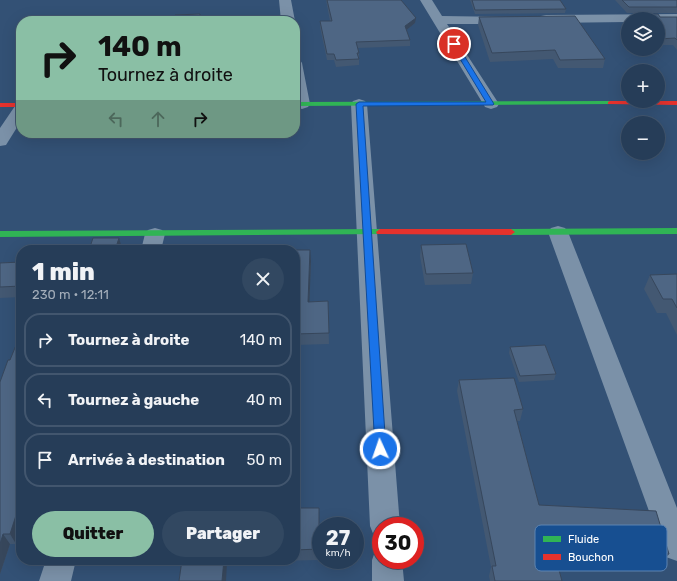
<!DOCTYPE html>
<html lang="fr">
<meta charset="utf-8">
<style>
:root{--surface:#263d58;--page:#324861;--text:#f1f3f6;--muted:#a4aeba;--line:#42566e;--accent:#8abfa5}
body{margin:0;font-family:Rubik,sans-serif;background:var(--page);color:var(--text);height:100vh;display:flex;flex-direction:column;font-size:15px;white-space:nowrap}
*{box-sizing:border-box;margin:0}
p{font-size:13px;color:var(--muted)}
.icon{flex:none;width:22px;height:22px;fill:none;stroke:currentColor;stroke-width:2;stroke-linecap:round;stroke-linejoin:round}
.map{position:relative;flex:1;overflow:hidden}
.panel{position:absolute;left:16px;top:245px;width:284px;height:320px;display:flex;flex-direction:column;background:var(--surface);border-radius:16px;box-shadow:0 4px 16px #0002,0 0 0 1px var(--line)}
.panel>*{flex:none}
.top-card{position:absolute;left:16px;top:16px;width:284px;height:122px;border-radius:16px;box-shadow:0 4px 16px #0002,0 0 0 1px var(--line);background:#8abfa5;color:#111;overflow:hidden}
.controls{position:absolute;left:621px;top:12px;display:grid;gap:8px}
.controls a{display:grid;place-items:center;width:44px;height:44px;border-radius:50%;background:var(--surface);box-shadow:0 4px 16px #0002,0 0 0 1px var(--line);font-size:20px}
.speed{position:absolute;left:312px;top:517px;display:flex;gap:8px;font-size:20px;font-weight:700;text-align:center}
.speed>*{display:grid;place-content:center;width:52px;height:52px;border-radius:50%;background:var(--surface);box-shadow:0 4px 16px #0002,0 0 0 1px var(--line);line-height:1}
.speed small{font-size:10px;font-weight:400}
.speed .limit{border:6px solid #d22;background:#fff;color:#111}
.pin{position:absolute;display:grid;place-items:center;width:34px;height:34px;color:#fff;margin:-17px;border:2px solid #fff;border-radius:50%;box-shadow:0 1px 4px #0007}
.me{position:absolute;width:44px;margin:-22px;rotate:357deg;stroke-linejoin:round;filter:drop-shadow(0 0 3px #0008)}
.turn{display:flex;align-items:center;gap:14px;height:84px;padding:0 16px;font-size:18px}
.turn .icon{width:52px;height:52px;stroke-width:2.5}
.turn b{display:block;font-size:28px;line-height:34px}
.lanes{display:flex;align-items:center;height:38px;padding:0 16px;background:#0003;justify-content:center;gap:20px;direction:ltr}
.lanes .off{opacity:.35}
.round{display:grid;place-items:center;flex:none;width:42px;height:42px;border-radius:21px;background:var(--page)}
.summary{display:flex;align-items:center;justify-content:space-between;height:68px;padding:0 16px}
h1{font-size:24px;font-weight:800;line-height:30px}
.cta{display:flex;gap:8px;margin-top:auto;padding:8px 16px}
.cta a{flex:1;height:46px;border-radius:24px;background:var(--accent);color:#111;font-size:16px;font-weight:800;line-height:46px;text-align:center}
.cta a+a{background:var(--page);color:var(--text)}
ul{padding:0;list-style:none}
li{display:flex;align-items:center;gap:12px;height:54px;margin:0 8px 6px;padding:0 8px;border:2px solid var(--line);border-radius:16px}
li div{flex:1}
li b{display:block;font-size:15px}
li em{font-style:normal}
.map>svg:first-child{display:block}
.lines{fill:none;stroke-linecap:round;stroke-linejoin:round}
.street{fill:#7b91a8;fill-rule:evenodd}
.fast{fill:#30b455;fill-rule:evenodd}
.jam{fill:#e5322d;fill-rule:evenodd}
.wall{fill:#435872}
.shaded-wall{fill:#37475c}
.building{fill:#4e6684;stroke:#37475c}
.route{fill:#1a73e8;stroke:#114b97}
.key{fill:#174f91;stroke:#5d84b2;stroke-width:1}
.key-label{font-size:11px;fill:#fff}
</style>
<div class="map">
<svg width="677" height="581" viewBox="0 0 677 581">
<rect width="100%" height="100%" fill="#335175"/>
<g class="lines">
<path class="street" d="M279,0H291L295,21H281Z
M420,0H432L442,16L513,17L514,20L513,23L508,24H447L499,104L497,107L491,109L485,107Z
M677,14V22H658V19H628V22L546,23L541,22L540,19L541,16L546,15Z
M295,59L300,60L302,63L310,104L308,107L302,109L296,107L295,105Z
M359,99L365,101L367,104L400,526H381V538L374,536L370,526L351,104L353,101Z
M21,104V121L6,145L0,146V128L15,106Z
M558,226L565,228L568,232L677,508V561L666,557L662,547L548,232L551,228Z
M155,228L162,230L165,234L161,250H141L145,234L148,230Z
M381,547V560H402L404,581H372V560L376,549Z
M46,560H76L71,581H39Z"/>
<path class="fast" d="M610,101L612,102V104L295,106V102Z
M677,228V234L511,235L507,232L511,229Z
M380,229L384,232L383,234L0,237V231Z"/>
<path class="jam" d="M610,101H677V105L608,104V102Z
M0,103H21V107H0Z
M380,229H511L515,232L511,235L377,234L376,232Z"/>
</g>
<path class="wall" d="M326,0H401L415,23L406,30L410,40V46L358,48L359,53V65L336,67L334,60H327L320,27V21H330Z
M470,0H560L566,9L565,13L475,14Z
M615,0H677V13H627Z
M636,14L660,17H677V50L673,45H658V19H635Z
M479,17L605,59L603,68H558L553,59L490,62L478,25Z
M421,245L473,273L471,284L425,285L420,256Z
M295,250L311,261L309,302L328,301L329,344L295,345Z
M21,262V297L0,298V263Z
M677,274V335L666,313H657L644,289L650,275Z
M21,333V528L16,544H10L0,574L10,360Z
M510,347L556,374L554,380L519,382L509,353Z
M459,380L523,409L520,421H517L539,505L669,554L662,564L556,559L562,581H490L489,576L491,567L457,391Z
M295,454L298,465V508L319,518V560L227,562L182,560H295Z"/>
<path class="shaded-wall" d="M200,14L201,21H199Z
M416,18L415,23L404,32L405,26Z
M119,238L122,248L121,250H115Z
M310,250L311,261L309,313L308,302Z
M297,454L298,465V519L297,508Z
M21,500V528L16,544L10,534Z
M3,534L10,544L0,574V544Z
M224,560H227V562L226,581H222Z"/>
<path class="building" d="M327,0H401L416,18L405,26L410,40L356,42L359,53H357L359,59L336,60L334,54H327L320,21H332Z
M472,0H560L566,9L475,10Z
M622,0H677V7H629Z
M200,14L199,21H174L175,15Z
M636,14H658L660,17H677V40L675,38L659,39L658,37V19H641Z
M575,16L605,59L560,60L555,50L492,53L479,17Z
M93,238H119L115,250H89Z
M466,244L473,273L426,274L421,245Z
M295,250H310L308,302L328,301L329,333L295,334Z
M21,262V286L0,287V263Z
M677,274V308L672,299H663L650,275Z
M21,333V500L10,534H3L0,544V382L8,360H10Z
M545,345L556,374L520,376L510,347Z
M514,378L523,409L514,410L539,505L656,511L669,554L553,548L562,581H495L492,566H496L459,380Z
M295,454H297V508H319V549L295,550Z
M182,560H224L222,581H179Z"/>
<path class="route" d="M454,42L457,44L494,104L493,105L363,106L386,449L384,452L380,453L376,452L375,449L356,104L359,102H486L451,44Z"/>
<rect x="535" y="525" width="132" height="46" rx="6" class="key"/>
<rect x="543" y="536" width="18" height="6" fill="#30b455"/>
<rect x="543" y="554" width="18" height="6" fill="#e5322d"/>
<g class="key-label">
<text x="568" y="543">Fluide</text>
<text x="568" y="561">Bouchon</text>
</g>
</svg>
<div class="controls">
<a><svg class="icon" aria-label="layers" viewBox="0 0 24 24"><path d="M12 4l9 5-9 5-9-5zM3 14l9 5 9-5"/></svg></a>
<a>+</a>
<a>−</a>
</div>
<div class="speed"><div>27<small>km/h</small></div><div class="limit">30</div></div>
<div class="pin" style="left:454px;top:44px;background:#d93025"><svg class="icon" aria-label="arrive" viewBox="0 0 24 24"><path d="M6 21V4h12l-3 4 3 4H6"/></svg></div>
<svg class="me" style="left:380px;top:449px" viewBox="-20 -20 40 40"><circle r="17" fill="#1a73e8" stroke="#fff" stroke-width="3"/><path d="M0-11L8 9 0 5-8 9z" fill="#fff"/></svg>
<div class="top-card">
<div class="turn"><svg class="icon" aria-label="right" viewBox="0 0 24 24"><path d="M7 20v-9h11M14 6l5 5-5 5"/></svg><div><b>140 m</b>Tournez à droite</div></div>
<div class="lanes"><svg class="icon off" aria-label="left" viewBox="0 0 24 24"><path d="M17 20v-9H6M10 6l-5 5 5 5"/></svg><svg class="icon off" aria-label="ahead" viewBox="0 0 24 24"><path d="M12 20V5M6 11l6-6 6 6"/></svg><svg class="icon" aria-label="right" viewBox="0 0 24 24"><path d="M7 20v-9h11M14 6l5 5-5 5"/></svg></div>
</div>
<section class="panel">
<div class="summary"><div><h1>1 min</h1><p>230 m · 12:11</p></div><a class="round"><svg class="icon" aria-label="close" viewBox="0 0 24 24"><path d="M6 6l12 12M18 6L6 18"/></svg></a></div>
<ul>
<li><svg class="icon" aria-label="right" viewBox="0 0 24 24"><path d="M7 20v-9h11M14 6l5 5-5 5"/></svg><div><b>Tournez à droite</b></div><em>140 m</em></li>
<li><svg class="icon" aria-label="left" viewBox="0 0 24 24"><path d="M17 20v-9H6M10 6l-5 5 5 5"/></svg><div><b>Tournez à gauche</b></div><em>40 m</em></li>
<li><svg class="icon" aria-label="arrive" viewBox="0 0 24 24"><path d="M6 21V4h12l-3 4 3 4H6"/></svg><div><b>Arrivée à destination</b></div><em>50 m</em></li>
</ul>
<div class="cta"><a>Quitter</a><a>Partager</a></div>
</section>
</div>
